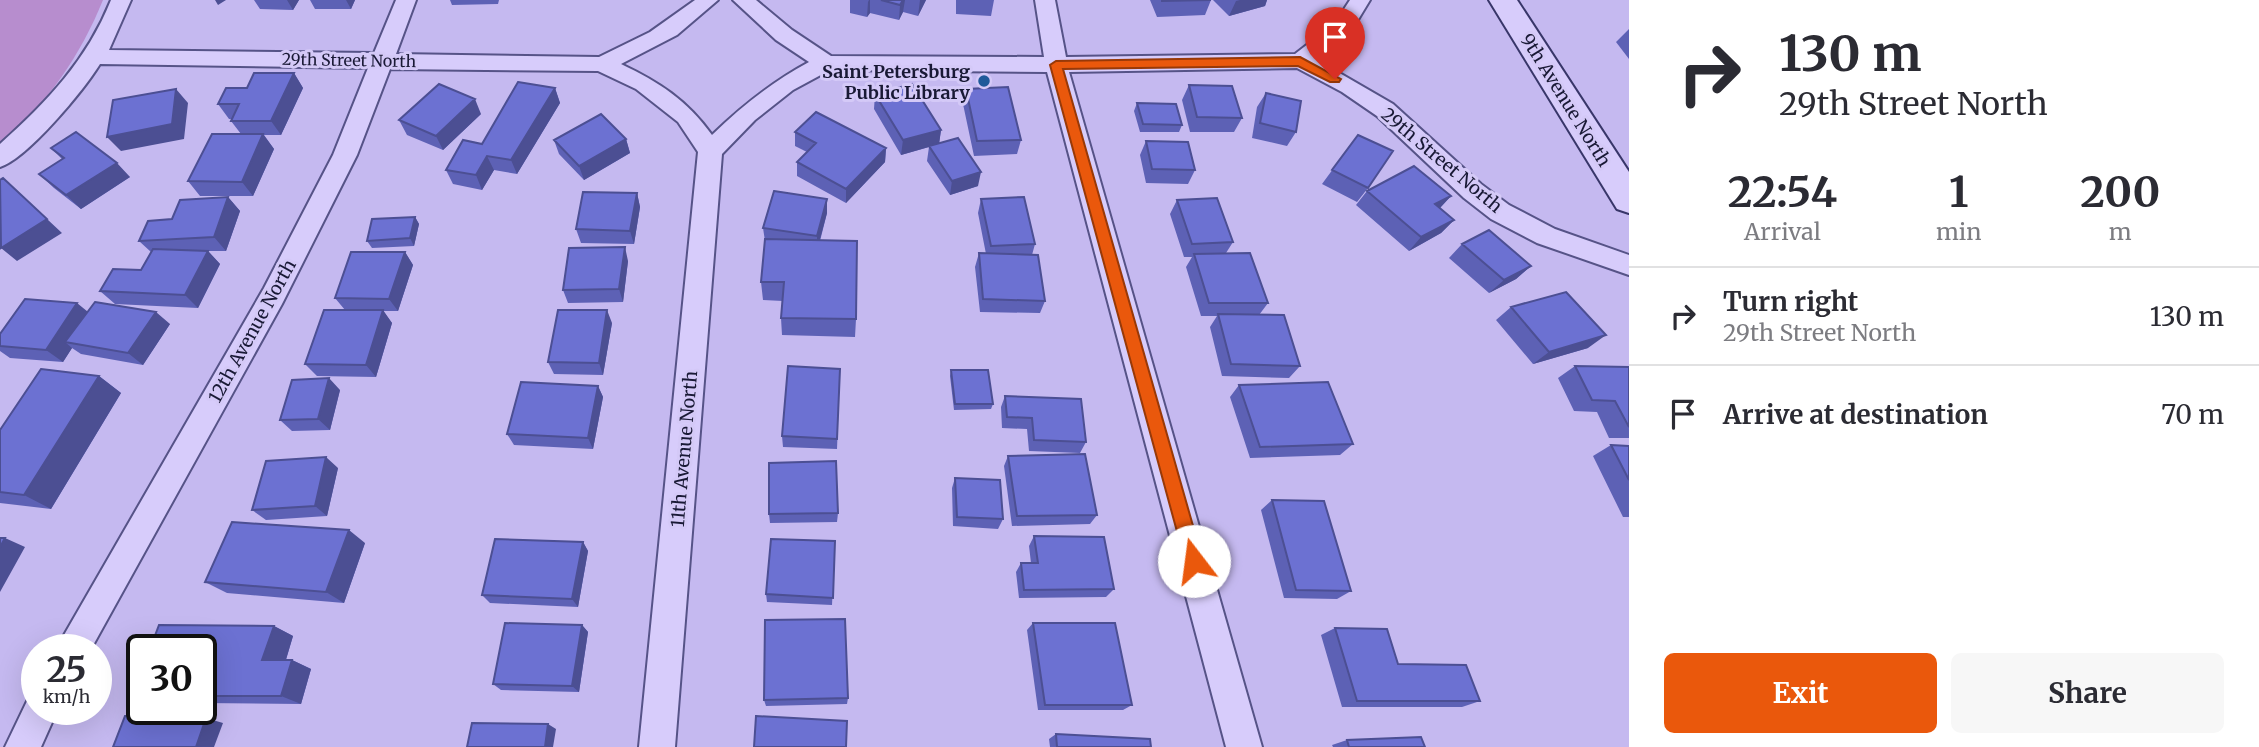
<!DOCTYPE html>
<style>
:root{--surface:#fff;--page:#f7f7f7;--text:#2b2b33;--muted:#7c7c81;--line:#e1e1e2;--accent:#ea580c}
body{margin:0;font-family:Merriweather,serif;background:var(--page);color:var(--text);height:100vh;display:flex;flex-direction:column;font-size:26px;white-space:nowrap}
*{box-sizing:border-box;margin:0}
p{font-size:23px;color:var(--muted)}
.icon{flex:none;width:38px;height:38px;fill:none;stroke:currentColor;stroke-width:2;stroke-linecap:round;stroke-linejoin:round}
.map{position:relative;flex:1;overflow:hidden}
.panel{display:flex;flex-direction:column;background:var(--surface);width:630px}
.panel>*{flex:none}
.top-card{background:#fff;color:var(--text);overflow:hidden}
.speed{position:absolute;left:21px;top:634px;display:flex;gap:14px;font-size:35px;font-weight:700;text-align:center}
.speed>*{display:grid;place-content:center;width:91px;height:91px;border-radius:50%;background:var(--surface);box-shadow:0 7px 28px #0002;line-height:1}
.speed small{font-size:18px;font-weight:400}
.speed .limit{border:4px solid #111;border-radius:10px;background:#fff;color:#111}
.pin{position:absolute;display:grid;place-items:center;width:60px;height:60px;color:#fff;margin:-72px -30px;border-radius:50% 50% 50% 0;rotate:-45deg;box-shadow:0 0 7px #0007}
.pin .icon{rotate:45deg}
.me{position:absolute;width:77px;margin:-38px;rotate:345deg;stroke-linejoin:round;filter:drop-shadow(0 0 5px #0008)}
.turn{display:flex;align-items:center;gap:24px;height:147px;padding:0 35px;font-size:32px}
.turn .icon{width:91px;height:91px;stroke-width:2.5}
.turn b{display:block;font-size:49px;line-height:60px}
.eta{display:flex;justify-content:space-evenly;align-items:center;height:119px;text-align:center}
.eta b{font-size:42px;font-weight:700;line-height:49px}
.action{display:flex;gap:14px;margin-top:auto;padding:14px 35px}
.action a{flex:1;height:80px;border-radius:10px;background:var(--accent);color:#fff;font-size:28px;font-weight:700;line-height:80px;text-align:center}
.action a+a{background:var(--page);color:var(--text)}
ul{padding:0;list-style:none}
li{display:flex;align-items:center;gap:21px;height:98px;padding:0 35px;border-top:2px solid var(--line)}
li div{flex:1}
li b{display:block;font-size:26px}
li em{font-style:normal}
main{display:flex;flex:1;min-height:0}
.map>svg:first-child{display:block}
.green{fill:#b78dce}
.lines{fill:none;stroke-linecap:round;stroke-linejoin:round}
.street-casing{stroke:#565387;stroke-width:4}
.secondary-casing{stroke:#383669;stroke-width:4}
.street{fill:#d7ccfb;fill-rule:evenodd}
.secondary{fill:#d7ccfb;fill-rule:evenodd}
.wall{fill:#5d61b5}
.shaded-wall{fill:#4c4f93}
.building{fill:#6c71d2;stroke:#4c4f93;stroke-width:2}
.route{fill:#ea580c;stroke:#983908;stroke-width:2}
.poi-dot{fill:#1f5a9a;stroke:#d4c9f7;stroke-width:2.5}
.labels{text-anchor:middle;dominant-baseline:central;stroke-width:6;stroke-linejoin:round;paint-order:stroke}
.far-street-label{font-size:16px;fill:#191935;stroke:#d4c9f7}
.poi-label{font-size:18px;font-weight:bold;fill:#191935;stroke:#d4c9f7;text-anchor:end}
.street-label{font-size:18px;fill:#191935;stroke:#d4c9f7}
</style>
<main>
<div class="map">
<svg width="1629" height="747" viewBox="0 0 1629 747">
<rect width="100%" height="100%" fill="#c5b9f0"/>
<path class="green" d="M0,0H103C81,54 47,106 0,142Z"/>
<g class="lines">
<defs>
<path id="street" d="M111,0H131L109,50L374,53L396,0H416L396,54L599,57L650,32L695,0H718L677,35L621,64C659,82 687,100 712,135C742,106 772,82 809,62L776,40L733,0H756L792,30L831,56L1044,57L1035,0H1055L1066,57L1295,54L1335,23L1350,0H1370L1350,33L1317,60L1393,104L1481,184L1509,205L1555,229L1629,255V275L1537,243L1491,219L1464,198L1377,116L1342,92L1297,68L1069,72L1262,747H1226L1047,72L830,70L793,90L755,120L722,154L675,747H639L698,152L678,122L636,89L598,71L390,69L357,155L282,304L91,649H56L264,288L333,155L368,68L100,64C84,90 27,159 0,167V144C47,102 87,60 111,0Z
M37,694V709H58L41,747H5L29,697Z"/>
<path id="secondary" d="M1489,0H1517L1629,172V213L1617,209Z"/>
</defs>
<use href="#street" class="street-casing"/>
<use href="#secondary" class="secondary-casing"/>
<use href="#street" class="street"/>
<use href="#secondary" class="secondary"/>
</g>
<path class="wall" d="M254,0H299L293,10L260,9Z
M310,0H355L351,9H315Z
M450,0H499L498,4L452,5Z
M850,0H926L918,16L903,12L899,20L870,13L867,17L850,13Z
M956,0H994L991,16L956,14Z
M1150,0H1211L1205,15L1157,17Z
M1213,0H1267L1265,6L1229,16Z
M1629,29V59L1616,42Z
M294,73L303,88L281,135H264L274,149L253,196H200L188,181L241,134L231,121L232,119H229L218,104L247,88Z
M1189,85L1242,118L1234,132H1190L1182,100Z
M555,88L560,103L517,174L494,170L482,190L453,184L446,170Z
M966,89L1021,140L1017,154L974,156L963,104Z
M1266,93L1296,132L1287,146L1252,138L1257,107Z
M875,94L941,130L939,144L978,186L950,195L927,161L929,147L901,155L874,109Z
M1137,103L1182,125L1179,132H1140L1134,111Z
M481,114L443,150L407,135L399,120Z
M795,132L886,148L885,162L846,203L797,176V162L807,152L795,146Z
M1358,135L1368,188L1357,202L1322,184Z
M626,139L630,153L584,180L559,154L554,140Z
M1146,141L1195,170L1188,184L1146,183L1140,155Z
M51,148L130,177L81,209L54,188L39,174L62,159Z
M1367,191L1451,196L1440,208L1454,220L1441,233L1409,251L1356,205Z
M637,193L640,207L634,244L581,243L576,229Z
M228,197L240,211L226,251H208L220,264L198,308L115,304L100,291L141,270L151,252L139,241L172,219Z
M827,199V213L820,241L856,319L855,337L782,335L781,318L783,301L763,300L761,282L765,241L763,228Z
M981,199L1035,244L1032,255L1045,301L1040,313L980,312L975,267L979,253L986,254L978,213Z
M1177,200L1233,242L1226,253L1268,303L1259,315L1300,366L1289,378L1222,376L1210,327L1217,316H1201L1186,267L1192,257H1184L1170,214Z
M415,217L419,224L414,246L372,248L367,241Z
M1462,244L1531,266L1516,279L1489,293L1449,258Z
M405,252L413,265L398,311H383L392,323L376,377L317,376L305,364L345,310L335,298Z
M628,261L623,302L568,303L563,290Z
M1511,307L1588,348L1533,364L1496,320Z
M87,312L170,324L143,365L81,354L72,348L63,362L10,358L0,351V334Z
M612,323L603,375L554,374L548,362Z
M1575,366L1629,367V438H1609L1597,412L1574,411L1558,378Z
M840,369L837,449L783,447L782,436Z
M951,370L993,404L991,409L954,410L950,376Z
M99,376L121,393L51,509L0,503V430Z
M1239,385L1353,444L1340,455L1250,458L1230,397Z
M598,386L603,397L593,449L514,445L507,434Z
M340,390L330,430L292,431L280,420Z
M1005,396L1086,442L1080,453L1029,451L1027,429L1002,428L1001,407Z
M1611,445L1629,446V517H1623L1593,456Z
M1008,456L1097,515L1090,524L1012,526L1004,466Z
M338,468L327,516L266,520L252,510Z
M955,478L1003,519L998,529L953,526L952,488Z
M1272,500L1351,591L1337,599L1284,598L1261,510Z
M838,513L837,522L770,523L769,514Z
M1034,536L1114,589L1106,597L1019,598L1016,572L1021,563H1031L1029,546Z
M835,541L832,605L767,602L766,594Z
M583,542L588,551L578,607L490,603L482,595Z
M365,543L344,603L227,593L205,582Z
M1033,623L1132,705L1123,710H1038L1027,630Z
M582,625L588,632L579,692L501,690L493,684Z
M274,626L293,636L286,660H292L311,669L301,704L201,703V649Z
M1335,628L1398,664L1480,701L1462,707H1342L1321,635Z
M848,698L847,704L766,706L764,700Z
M1056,734L1151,747H1050L1049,739Z
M1347,740L1425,747H1333L1332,745Z"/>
<path class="shaded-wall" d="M215,0H226L218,5Z
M287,0H299L293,10Z
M346,0H355L351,9Z
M869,0H870V13L867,17L868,2Z
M903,0H905L903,12L899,20L900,5Z
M920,0H926L918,16Z
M1240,0H1267L1265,6L1229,16L1236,1Z
M294,73L303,88L281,135L271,121Z
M555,88L560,103L517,174L511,160Z
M176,89L188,103L184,139L121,151L107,137Z
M475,99L481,114L443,150L436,136Z
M941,130L939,144L901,155L903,140Z
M263,134L274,149L253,196L242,182Z
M626,139L630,153L584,180L579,166Z
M886,148L885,162L846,203V189Z
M487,156L494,170L482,190L476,175Z
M117,163L130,177L81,209L66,195Z
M981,172L978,186L950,195L952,181Z
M3,178L62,233L17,261L1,248Z
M637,193L640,207L634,244L630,231Z
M1451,196L1438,210L1435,204Z
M228,197L240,211L226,251L214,237Z
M827,199V213L817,250V236Z
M415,217L419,224L414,246L410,238Z
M1454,220L1441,233L1409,251L1421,237Z
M625,247L628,261L623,302L619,289Z
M208,251L220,264L198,308L185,295Z
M405,252L413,265L398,311L389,299Z
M1531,266L1516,279L1489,293L1504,280Z
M77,303L93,316L65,342L72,348L63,362L46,350Z
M383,310L392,323L376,377L366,365Z
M607,310L612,323L603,375L599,363Z
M156,312L170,324L143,365L128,353Z
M1606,335L1588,348L1533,364L1549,352Z
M99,376L121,393L51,509L24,495Z
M329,378L340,390L330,430L318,419Z
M598,386L603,397L593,449L588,438Z
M326,457L338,468L327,516L315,506Z
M349,530L365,543L344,603L326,592Z
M5,538L25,547L0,592V547Z
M583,542L588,551L578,607L572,599Z
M582,625L588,632L579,692L572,686Z
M274,626L293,636L283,669L262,660Z
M292,660L311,669L301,704L281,696Z
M206,718L223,723L214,747H196Z
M548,724L556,729L553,747H545Z"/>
<path class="building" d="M881,0H903L900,5Z
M1162,0H1211L1162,1Z
M254,73H294L271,121H231L239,104H218L226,88H247Z
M518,82L555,88L511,160L487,156L476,175L446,170L463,140L482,144Z
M439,84L475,99L436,136L399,120Z
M912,84L941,130L903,140L875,94Z
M1189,85L1232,86L1242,118L1197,117Z
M1008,87L1021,140L977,141L966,89Z
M176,89L172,124L107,137L113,100Z
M1266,93L1301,101L1296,132L1260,123Z
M1137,103L1176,104L1182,125L1143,124Z
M816,112L886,148L846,189L797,162L816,143L795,132Z
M601,114L626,139L579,166L554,140Z
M76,132L117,163L66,195L39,174L64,158L51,148Z
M212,134H263L242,182L188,181Z
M1358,135L1393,151L1368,188L1332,170Z
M958,138L981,172L952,181L929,146Z
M1146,141L1188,142L1195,170L1152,169Z
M1414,166L1451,196L1435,204L1454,220L1421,237L1367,191Z
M3,178L47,219L1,248L0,180Z
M774,191L827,199L817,236L763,228Z
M583,192L637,193L630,231L576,229Z
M228,197L214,237L139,241L148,221L172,219L180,200Z
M1024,197L1035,244L991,246L981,199Z
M1217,198L1233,242L1192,244L1177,200Z
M415,217L410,238L367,241L372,219Z
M1489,230L1531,266L1504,280L1462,244Z
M765,239L857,241L856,319L781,318L784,282H761Z
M625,247L619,289L563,290L569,248Z
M153,249L208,251L185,295L100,291L113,269L141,270Z
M351,252H405L389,299L335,298Z
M979,253L1038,255L1045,301L983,299Z
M1250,253L1268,303H1209L1194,254Z
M1566,292L1606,335L1549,352L1511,307Z
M25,299L77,303L46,350L0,346V334Z
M95,302L156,312L128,353L65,342Z
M324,310H383L366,365L305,364Z
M558,310H607L599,363L548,362Z
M1218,314L1284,315L1300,366L1231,364Z
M788,366L840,369L837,439L782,436Z
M1575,366L1629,367V427L1615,401L1592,400Z
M41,369L99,376L24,495L0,492V430Z
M951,370H988L993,404H955Z
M329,378L318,419L280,420L292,380Z
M521,382L598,386L588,438L507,434Z
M1328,382L1353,444L1260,447L1239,385Z
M1005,396L1081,399L1086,442L1034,440L1032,418L1007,417Z
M1611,445L1629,446V480Z
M1085,454L1097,515L1017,516L1008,456Z
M326,457L315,506L252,510L266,461Z
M836,461L838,513L769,514V463Z
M955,478L1000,480L1003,519L957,517Z
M1272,500L1324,501L1351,591L1296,590Z
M232,522L349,530L326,592L205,582Z
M1034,536L1104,537L1114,589L1024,590L1021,563H1038Z
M0,538H5L0,547Z
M495,539L583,542L572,599L482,595Z
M771,539L835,541L833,598L766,594Z
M845,619L848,698L764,700L765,620Z
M505,623L582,625L572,686L493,684Z
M1033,623H1115L1132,705H1045Z
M159,625L274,626L262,660H292L281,696H201V649H150Z
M1335,628L1387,629L1398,664L1466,665L1480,701H1357Z
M142,670V695H132Z
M125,716L206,718L196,747H113Z
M756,716L847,721L846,747H754Z
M472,723L548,724L545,747H467Z
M1056,734L1150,739L1151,747H1057Z
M1421,737L1425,747H1349L1347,740Z"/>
<path class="route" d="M1300,57L1341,79L1339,82H1330L1298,66L1063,69L1203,561L1201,567L1194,569L1188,567L1185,561L1050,65L1056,61Z"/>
<circle class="poi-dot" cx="984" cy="81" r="7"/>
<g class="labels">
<g class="far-street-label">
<text transform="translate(349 60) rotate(1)">29th Street North</text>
</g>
<g class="poi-label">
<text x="970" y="71">Saint Petersburg<tspan x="970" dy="21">Public Library</tspan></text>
</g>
<g class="street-label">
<text transform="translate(1566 100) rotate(58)">9th Avenue North</text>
<text transform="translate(1442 160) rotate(40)">29th Street North</text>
<text transform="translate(252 331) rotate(-61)">12th Avenue North</text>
<text transform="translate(684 449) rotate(-85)">11th Avenue North</text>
</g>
</g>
</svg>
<div class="speed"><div>25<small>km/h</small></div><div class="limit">30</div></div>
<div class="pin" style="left:1335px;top:79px;background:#d93025"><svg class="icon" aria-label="arrive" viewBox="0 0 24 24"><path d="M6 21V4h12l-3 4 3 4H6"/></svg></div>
<svg class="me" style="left:1194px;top:561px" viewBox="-20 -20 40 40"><circle r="19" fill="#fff"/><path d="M0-13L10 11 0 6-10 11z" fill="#ea580c"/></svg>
</div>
<section class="panel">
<div class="top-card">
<div class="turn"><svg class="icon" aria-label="right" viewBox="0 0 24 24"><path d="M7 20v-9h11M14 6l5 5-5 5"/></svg><div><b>130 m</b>29th Street North</div></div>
</div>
<div class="eta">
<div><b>22:54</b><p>Arrival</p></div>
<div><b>1</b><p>min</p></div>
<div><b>200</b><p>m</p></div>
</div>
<ul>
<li><svg class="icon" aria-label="right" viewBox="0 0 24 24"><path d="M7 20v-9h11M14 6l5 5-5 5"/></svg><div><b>Turn right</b><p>29th Street North</p></div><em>130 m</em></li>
<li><svg class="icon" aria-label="arrive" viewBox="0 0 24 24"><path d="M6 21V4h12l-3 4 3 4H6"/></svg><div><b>Arrive at destination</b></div><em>70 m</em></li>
</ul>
<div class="action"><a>Exit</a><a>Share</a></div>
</section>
</main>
